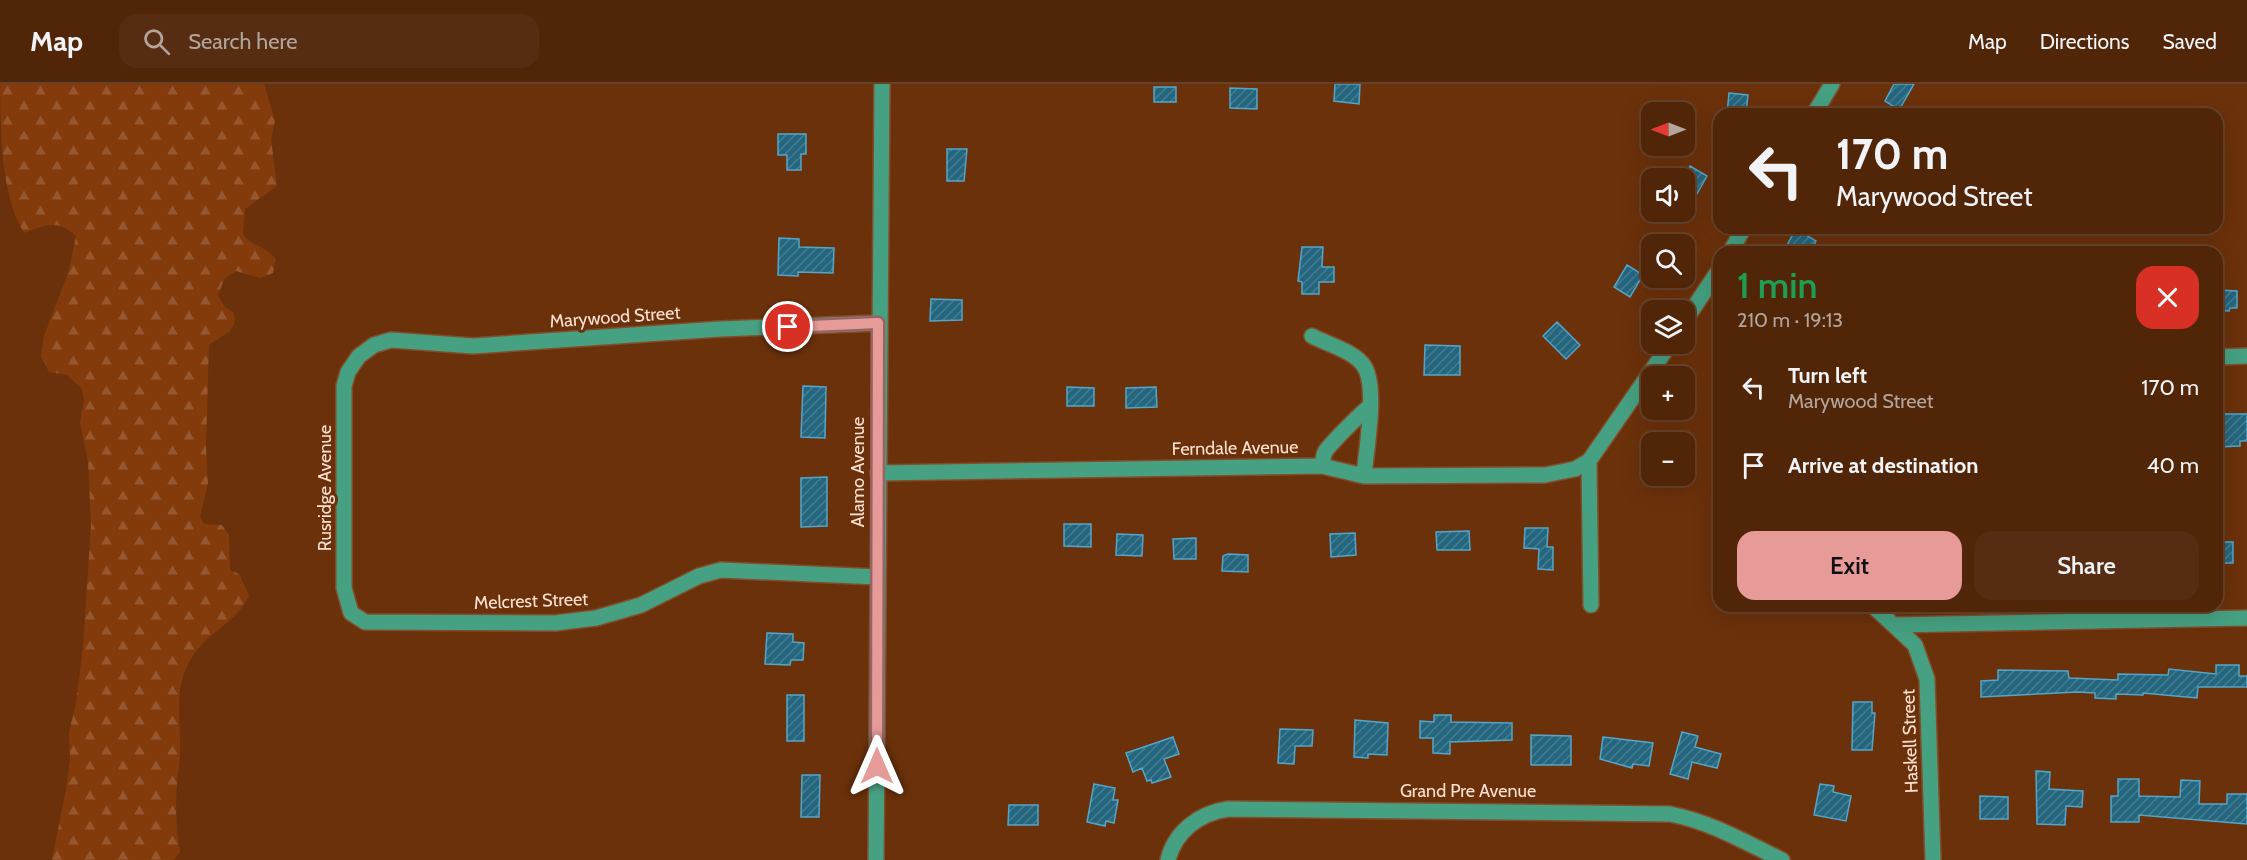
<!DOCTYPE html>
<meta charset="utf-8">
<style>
:root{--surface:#502508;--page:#562d12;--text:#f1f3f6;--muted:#b4a59c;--line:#674229;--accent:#e69b98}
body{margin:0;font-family:Cabin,sans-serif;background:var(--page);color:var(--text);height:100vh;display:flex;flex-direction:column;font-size:22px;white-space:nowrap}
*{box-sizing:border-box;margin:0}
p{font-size:20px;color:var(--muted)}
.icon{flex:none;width:33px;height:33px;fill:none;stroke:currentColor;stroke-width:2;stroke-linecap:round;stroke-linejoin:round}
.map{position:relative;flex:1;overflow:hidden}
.details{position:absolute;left:1713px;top:162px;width:510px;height:366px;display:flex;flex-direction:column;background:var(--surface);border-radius:18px;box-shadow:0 6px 24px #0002,0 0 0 2px var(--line)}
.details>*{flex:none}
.hud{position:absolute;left:1713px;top:24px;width:510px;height:126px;border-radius:18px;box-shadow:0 6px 24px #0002,0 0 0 2px var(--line);background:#502508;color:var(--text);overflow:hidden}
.needle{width:39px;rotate:270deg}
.fabs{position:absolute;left:1641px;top:18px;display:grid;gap:12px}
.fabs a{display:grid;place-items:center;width:54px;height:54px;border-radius:12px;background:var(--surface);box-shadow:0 6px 24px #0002,0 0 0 2px var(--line);font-size:30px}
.pin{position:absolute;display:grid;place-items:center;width:51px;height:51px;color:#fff;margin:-26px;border:3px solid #fff;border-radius:50%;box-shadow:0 2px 6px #0007}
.me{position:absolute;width:66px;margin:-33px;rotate:0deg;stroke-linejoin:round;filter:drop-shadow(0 0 4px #0008)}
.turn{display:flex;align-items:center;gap:21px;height:126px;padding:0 24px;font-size:27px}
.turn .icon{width:78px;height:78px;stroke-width:2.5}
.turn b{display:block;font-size:42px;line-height:51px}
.round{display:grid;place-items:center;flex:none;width:63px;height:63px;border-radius:18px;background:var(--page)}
.overview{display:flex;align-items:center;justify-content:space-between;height:102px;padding:0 24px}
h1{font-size:36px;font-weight:600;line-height:45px;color:#1e9e55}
.button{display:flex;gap:12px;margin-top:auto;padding:12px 24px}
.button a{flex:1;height:69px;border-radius:18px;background:var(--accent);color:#111;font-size:24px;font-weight:600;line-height:69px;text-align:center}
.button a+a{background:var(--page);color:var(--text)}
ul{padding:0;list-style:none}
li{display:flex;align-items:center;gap:18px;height:78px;padding:0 24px}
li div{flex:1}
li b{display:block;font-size:22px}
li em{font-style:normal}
header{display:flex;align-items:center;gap:36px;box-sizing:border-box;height:84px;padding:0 30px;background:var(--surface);border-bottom:2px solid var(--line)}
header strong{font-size:28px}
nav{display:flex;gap:33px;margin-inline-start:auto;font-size:21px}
.search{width:420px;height:54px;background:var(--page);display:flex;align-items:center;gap:15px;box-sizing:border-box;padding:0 21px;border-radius:18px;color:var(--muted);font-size:22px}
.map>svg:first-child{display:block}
.forest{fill:url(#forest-firs)}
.building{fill:url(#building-hatch);stroke:#53a6c9;stroke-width:1.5}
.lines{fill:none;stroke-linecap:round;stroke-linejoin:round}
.minor-casing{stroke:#834d2b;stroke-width:18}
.minor{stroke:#46a082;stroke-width:15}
.route-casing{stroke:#966563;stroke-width:15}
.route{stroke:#e69b98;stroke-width:10}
.labels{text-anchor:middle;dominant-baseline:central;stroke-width:6;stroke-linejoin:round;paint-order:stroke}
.street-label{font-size:18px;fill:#fee0d1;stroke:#6b310b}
</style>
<header>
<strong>Map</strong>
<div class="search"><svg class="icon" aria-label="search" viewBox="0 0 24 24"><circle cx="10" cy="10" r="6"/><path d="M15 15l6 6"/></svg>Search here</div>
<nav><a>Map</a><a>Directions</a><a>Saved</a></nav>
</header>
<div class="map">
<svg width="2247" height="776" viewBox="0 0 2247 776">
<defs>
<pattern id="forest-firs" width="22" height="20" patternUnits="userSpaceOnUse" patternTransform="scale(1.5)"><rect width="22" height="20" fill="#833b0b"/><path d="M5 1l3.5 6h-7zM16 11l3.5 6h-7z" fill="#96572e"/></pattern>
<pattern id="building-hatch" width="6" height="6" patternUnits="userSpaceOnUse" patternTransform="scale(1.5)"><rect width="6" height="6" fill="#25667f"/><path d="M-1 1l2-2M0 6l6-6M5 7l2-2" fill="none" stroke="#467c90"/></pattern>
</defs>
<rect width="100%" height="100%" fill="#6b310b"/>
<path class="forest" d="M0,0H264L275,37L271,55L277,102L245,125L243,150C252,163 266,162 276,175L273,189L260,194L236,187L224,195L218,212L225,223L234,229L235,238L230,247L209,261L206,363L208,399L200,433L204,440L222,441L229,451L230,486L239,490L249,511C238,538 209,547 194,570C169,607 184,642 179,682C175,710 175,739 180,768L173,776H52L66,705L70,676L69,648L76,619L83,563L91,440L88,378L80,338L84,316L82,305L67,291L49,288L41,272L44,252L69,186L76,152C57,135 46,141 24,149C0,108 1,50 0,0Z"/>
<path class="building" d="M1335,0H1360L1359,20L1334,17Z
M1894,0H1914L1899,26L1885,17Z
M1154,3H1176V18H1154Z
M1230,4L1257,5V25L1230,24Z
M1729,9L1748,11L1746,30H1727Z
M778,50H806V70H801V86H787V71H778Z
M947,65H967L964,97H947Z
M1690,82L1707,92L1684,133V93Z
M1796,145L1816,157L1810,168H1783Z
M779,154L799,155V163L834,164L833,189L798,188V192L778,191Z
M1302,163H1323L1322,183H1334V198H1319V210H1302V198L1298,197Z
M1627,181L1643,191L1630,213L1614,203Z
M2217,206L2237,207V224H2230L2229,227L2217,226Z
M931,215L962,216V236L930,237Z
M1557,238L1580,261L1566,275L1543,252Z
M1425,261L1460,262V291H1424Z
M803,302L826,303L825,354L801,353Z
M1067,303L1094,304V322H1067Z
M1156,303L1157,323L1126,324V304Z
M2217,330H2247V357H2240V362L2217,363Z
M827,393V442L801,443V394Z
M1064,440H1091V463L1064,462Z
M1525,444H1548L1547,463H1553V486L1538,485L1539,465L1524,464Z
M1469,447L1470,466H1437L1436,448Z
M1355,449L1356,471L1331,473L1330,450Z
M1117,450L1143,451L1142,472L1116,471Z
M1196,454V475H1174L1173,455Z
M2217,458H2233V479H2217Z
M1228,470L1248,471V488L1222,487L1223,472Z
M767,549L793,550V558L804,559L803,576H791L790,581L765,580Z
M2216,581H2239V592H2247V603H2198L2197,614L2143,609V611L2116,610V615L2095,614V609L2078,608L1981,613V597L1998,596V586L2068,587L2069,594L2118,596V590L2168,591L2169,585L2216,590Z
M787,611H804V657H787Z
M1853,618H1872V629H1875L1872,666H1852Z
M1434,631H1451V638L1512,639V656L1450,658V670L1433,669V654H1420V637L1434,638Z
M1355,636L1388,639L1387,671L1368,670V674L1354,673Z
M1280,645L1313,646L1312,662H1295L1294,680L1278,679Z
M1682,648L1698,652L1695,663L1721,670L1717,684L1692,678L1688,695L1670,690Z
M1531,651L1571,652V681H1531Z
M1173,653L1179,670L1164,675L1171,693L1152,699L1151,696L1147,697L1142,684L1133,688L1126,669Z
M1603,653L1653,659L1649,682L1633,680L1632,684L1600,675Z
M2036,687L2050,688L2049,705L2083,707L2082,723L2066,722L2065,741L2037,740Z
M802,691H820L819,733H801Z
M2118,695H2139V712L2180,713L2181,696L2200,697L2199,720H2227V710H2247V740L2139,731V738H2111V712H2118Z
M1094,700L1115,704L1113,716H1118L1114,739L1106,737L1105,742L1087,738Z
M1820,700L1834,702L1833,708L1851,712L1846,737L1814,731Z
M1980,712L2008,713V735H1980Z
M1009,721H1038V741H1008Z"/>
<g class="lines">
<defs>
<path id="minor" d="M1814,30L1832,0
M1730,168L1744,144
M1684,238L1719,186
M1312,252C1327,260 1354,267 1364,282C1378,303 1366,366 1364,392
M2217,273L2247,272
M1322,382C1323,378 1323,372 1325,368C1329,361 1362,328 1369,323
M878,389L1322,382L1364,392L1545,391L1575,385L1589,377
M878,493L721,486L699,492L641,521L596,534L555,539L365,538L351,529L344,504V302L348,288L359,272L374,261L391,256L473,262L720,245L878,239
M1591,521L1589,377L1670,260
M1873,522L1915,561L1927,595L1933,776
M1894,541L2247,534
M876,776L882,0
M1168,776C1175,747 1200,729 1228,725L1670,730C1711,738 1745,758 1782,776"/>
</defs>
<use href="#minor" class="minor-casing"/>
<use href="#minor" class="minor"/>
</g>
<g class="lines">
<defs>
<path id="route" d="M788,243L878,239L877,682"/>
</defs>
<use href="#route" class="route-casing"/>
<use href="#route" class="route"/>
</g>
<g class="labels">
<g class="street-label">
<text transform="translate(615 233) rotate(-4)">Marywood Street</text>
<text transform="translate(1235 364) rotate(-1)">Ferndale Avenue</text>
<text transform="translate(858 388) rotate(-90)">Alamo Avenue</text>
<text transform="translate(325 404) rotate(-90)">Rusridge Avenue</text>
<text transform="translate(531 517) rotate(-2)">Melcrest Street</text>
<text transform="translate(1910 657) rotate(-92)">Haskell Street</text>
<text x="1468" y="707">Grand Pre Avenue</text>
</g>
</g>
</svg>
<div class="fabs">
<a><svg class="needle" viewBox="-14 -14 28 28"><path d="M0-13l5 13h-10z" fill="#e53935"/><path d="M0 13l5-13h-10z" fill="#b4a59c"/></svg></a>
<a><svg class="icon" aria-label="sound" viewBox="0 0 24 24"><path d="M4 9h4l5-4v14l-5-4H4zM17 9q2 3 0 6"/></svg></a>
<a><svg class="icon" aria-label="search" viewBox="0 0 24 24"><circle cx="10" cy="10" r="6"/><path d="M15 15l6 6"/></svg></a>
<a><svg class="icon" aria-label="layers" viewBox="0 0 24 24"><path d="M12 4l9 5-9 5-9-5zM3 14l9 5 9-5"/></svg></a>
<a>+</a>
<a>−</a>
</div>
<div class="pin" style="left:788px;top:243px;background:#d93025"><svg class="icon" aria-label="arrive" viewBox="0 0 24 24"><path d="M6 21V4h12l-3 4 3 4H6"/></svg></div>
<svg class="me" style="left:877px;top:682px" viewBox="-20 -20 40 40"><path d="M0-17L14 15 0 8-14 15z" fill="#e69b98" stroke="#fff" stroke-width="4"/></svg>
<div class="hud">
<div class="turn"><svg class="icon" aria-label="left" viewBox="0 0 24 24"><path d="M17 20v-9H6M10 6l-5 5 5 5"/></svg><div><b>170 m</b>Marywood Street</div></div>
</div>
<section class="details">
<div class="overview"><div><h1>1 min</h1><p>210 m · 19:13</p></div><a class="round" style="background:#d93025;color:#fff"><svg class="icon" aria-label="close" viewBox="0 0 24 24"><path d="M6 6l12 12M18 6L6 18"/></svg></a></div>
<ul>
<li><svg class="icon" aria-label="left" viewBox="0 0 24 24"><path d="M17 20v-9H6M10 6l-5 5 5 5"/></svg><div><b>Turn left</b><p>Marywood Street</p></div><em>170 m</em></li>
<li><svg class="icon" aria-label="arrive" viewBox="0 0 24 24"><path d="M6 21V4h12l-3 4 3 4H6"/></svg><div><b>Arrive at destination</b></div><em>40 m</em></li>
</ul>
<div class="button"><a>Exit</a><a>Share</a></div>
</section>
</div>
